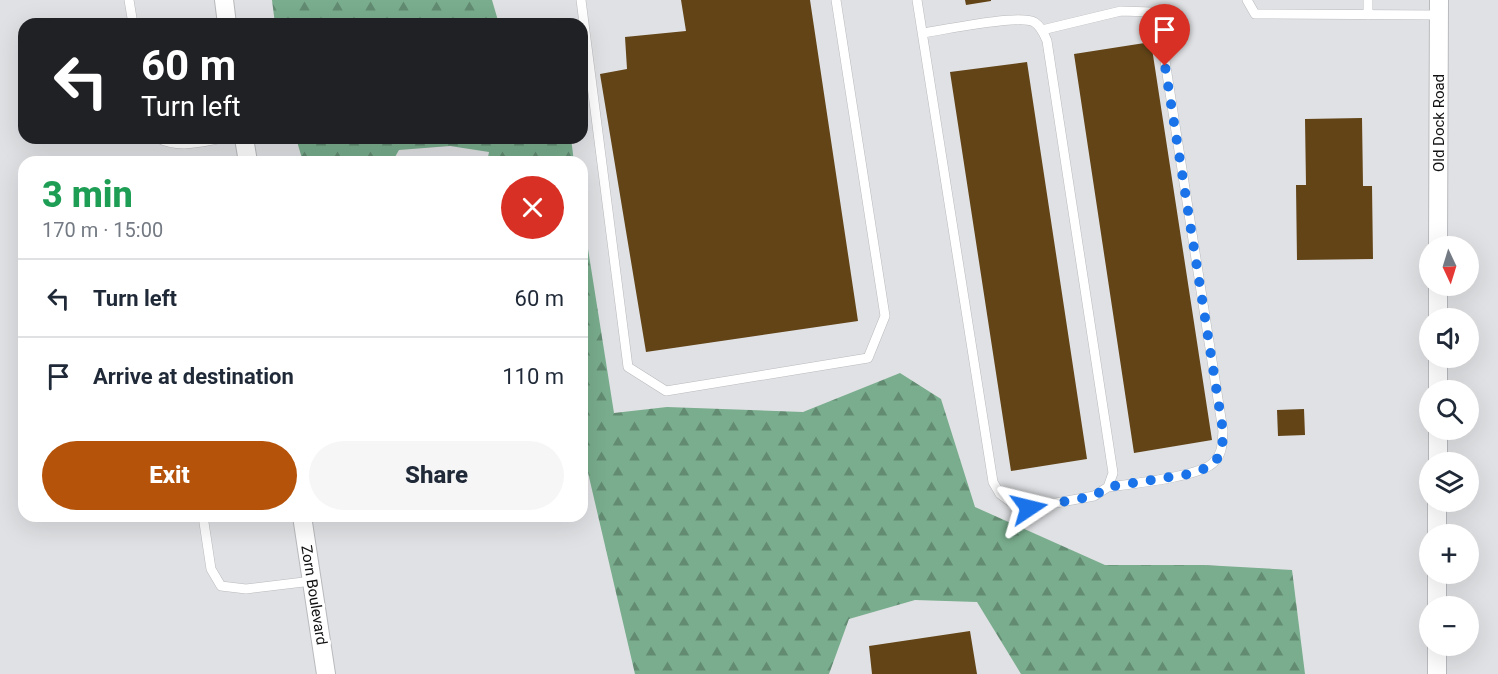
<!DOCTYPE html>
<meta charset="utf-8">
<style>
:root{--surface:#fff;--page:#f6f6f7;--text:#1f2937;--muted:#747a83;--line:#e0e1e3;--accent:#b45309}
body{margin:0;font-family:Roboto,sans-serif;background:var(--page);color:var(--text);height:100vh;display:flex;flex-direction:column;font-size:22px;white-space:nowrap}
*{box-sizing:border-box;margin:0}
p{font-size:20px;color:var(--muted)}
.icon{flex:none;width:33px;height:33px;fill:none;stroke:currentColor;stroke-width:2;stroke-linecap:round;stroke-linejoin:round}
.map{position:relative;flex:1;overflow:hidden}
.panel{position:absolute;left:18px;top:156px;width:570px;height:366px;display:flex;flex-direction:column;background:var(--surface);border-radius:18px;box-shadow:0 6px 24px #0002}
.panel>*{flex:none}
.guide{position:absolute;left:18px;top:18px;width:570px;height:126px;border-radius:18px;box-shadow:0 6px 24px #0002;background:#202124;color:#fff;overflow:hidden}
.needle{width:39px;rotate:176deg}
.buttons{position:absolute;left:1419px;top:236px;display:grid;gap:12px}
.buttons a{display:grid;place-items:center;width:60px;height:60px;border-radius:50%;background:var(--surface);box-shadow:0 6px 24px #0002;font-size:30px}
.pin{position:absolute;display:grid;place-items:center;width:51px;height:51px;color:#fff;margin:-62px -26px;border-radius:50% 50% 50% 0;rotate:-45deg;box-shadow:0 0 6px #0007}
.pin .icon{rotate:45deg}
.me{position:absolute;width:66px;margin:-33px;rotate:80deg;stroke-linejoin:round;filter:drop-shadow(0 0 4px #0008)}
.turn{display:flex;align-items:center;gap:21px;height:126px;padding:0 24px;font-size:27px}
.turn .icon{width:78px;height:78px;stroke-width:2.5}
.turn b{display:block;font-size:42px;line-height:51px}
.round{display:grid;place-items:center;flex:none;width:63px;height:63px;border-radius:32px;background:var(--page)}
.head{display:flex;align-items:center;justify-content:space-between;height:102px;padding:0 24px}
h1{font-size:36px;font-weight:800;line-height:45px;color:#1e9e55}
.primary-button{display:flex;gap:12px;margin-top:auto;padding:12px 24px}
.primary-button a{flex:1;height:69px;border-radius:36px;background:var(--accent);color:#fff;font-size:24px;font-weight:800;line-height:69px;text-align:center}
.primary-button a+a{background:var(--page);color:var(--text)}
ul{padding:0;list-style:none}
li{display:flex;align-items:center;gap:18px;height:78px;padding:0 24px;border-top:2px solid var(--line)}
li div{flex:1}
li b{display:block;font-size:22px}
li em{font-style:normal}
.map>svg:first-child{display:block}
.forest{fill:url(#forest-firs)}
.building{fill:#624417}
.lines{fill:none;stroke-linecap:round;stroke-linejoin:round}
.lane-casing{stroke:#b9babd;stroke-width:10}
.street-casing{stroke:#b9babd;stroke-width:20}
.lane{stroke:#fff;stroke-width:9}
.street{stroke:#fff;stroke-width:18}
.route{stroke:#1a73e8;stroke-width:10;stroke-dasharray:0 18}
.labels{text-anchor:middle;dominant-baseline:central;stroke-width:6;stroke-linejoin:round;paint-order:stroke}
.street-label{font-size:15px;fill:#121213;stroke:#fff}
</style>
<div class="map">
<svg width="1498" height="674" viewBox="0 0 1498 674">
<defs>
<pattern id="forest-firs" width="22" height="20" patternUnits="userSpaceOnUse" patternTransform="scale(1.5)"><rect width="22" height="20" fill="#79ad8d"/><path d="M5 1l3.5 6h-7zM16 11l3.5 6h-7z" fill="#628b72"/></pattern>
</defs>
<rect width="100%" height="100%" fill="#e0e1e4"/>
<path class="forest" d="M272,0H492L499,24H275Z
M296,138H571L574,162H487L489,152L450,146L399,150L392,162H303Z
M582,211L614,413L667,407L803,412L900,373L941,399L975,507L1105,565H1204L1292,570L1305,674H1021L977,602L915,600L849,619L829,674H635L582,447Z"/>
<path class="building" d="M681,0H810L858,321L646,352L600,74L627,69L625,37L686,31Z
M965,0H991V1L966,5Z
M1151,42L1212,440L1134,453L1074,54Z
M1027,62L1087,459L1011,471L950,72Z
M1362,118L1363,186H1372L1373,259L1297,260L1296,185H1306L1305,119Z
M1304,409L1305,435L1278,436L1277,410Z
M970,631L977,674H872L869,646Z"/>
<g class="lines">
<defs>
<path id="lane" d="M129,0L133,24
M581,0L628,367L666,391L868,358L885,316L836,0
M917,0L993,482L1000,494L1012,503L1029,508L1094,496L1108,487L1113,473L1047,41C1044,34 1041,26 1034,22C1019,14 943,30 923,33
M1247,0L1255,14L1439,15
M1368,0V15
M1042,30L1121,11L1151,12L1160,29L1223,431C1222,443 1223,453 1214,462C1201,477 1130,484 1108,487
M158,138C179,149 200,142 223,138
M203,516L211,569L221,586L246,589L312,581"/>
<path id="street" d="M224,0L227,24
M244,138L248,162
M1438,246L1439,0
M1438,318V285
M1438,390V357
M1438,462V429
M302,516L326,674
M1437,534V501
M1437,606V573
M1437,674V645"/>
</defs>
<use href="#lane" class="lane-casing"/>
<use href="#street" class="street-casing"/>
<use href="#lane" class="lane"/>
<use href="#street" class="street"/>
</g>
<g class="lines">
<path class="route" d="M1029,508L1094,496L1108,487L1189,474L1201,470L1213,465L1222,451L1223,431L1165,66"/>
</g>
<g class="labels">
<g class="street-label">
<text transform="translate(1439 123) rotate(-90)">Old Dock Road</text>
<text transform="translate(314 595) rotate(81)">Zorn Boulevard</text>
</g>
</g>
</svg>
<div class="buttons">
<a><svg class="needle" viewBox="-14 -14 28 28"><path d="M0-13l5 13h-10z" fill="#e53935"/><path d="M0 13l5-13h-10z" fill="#747a83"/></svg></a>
<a><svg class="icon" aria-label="sound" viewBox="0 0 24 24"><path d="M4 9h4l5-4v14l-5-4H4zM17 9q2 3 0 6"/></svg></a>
<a><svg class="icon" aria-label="search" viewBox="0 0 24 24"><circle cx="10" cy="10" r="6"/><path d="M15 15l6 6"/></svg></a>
<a><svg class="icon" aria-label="layers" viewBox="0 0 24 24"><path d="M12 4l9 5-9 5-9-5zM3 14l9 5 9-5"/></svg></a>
<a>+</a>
<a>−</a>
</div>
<div class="pin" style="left:1165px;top:66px;background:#d93025"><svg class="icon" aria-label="arrive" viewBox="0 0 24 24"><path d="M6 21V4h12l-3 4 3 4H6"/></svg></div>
<svg class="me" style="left:1029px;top:508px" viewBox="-20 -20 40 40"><path d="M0-17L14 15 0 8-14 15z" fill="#1a73e8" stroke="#fff" stroke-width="4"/></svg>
<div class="guide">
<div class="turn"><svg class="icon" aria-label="left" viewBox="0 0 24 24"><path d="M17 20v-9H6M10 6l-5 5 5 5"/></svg><div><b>60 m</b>Turn left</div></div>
</div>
<section class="panel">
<div class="head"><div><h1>3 min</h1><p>170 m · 15:00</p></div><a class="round" style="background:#d93025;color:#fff"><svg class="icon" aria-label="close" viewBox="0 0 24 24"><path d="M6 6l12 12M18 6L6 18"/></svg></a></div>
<ul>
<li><svg class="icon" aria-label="left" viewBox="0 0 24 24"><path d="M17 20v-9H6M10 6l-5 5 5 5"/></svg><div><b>Turn left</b></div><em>60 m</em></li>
<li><svg class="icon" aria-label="arrive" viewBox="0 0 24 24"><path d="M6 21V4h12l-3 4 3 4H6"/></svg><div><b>Arrive at destination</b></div><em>110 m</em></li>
</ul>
<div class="primary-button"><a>Exit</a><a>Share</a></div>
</section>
</div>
